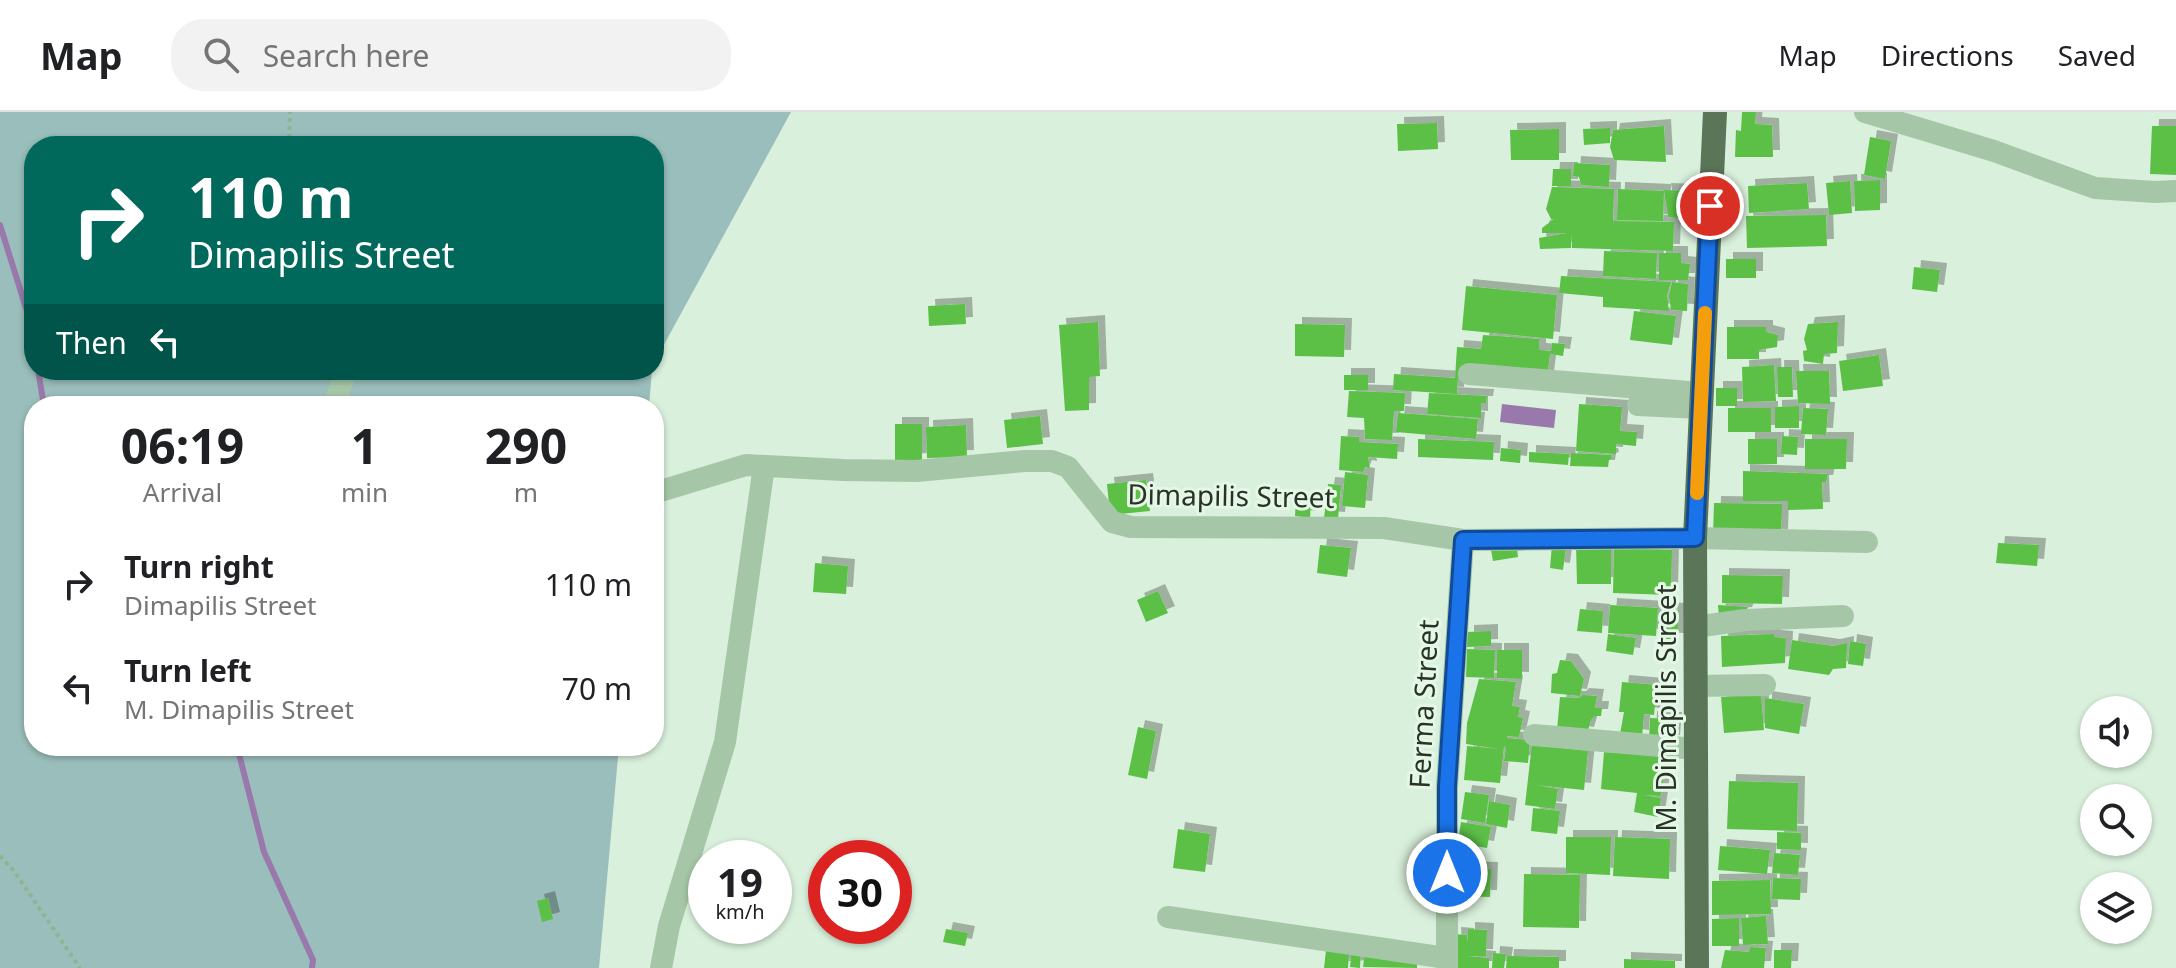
<!DOCTYPE html>
<style>
:root{--surface:#fff;--page:#f2f2f2;--text:#202124;--muted:#757577;--line:#e0e0e0}
body{margin:0;font-family:"Noto Sans",sans-serif;background:var(--page);color:var(--text);height:100vh;display:flex;flex-direction:column;font-size:30px;white-space:nowrap}
*{box-sizing:border-box;margin:0}
p{font-size:26px;color:var(--muted)}
.icon{flex:none;width:44px;height:44px;fill:none;stroke:currentColor;stroke-width:2;stroke-linecap:round;stroke-linejoin:round}
.map{position:relative;flex:1;overflow:hidden}
.panel{position:absolute;left:24px;top:284px;width:640px;height:360px;display:flex;flex-direction:column;background:var(--surface);border-radius:32px;box-shadow:0 2px 6px #0004}
.panel>*{flex:none}
.guide{position:absolute;left:24px;top:24px;width:640px;height:244px;border-radius:32px;box-shadow:0 2px 6px #0004;background:#00695c;color:#fff;overflow:hidden}
.controls{position:absolute;left:2080px;top:584px;display:grid;gap:16px}
.controls a{display:grid;place-items:center;width:72px;height:72px;border-radius:50%;background:var(--surface);box-shadow:0 2px 6px #0004;font-size:40px}
.speed{position:absolute;left:688px;top:728px;display:flex;gap:16px;font-size:40px;font-weight:700;text-align:center}
.speed>*{display:grid;place-content:center;width:104px;height:104px;border-radius:50%;background:var(--surface);box-shadow:0 2px 6px #0004;line-height:1}
.speed small{font-size:20px;font-weight:400}
.speed .limit{border:12px solid #d22;background:#fff;color:#111}
.pin{position:absolute;display:grid;place-items:center;width:68px;height:68px;color:#fff;margin:-34px;border:4px solid #fff;border-radius:50%;box-shadow:0 2px 8px #0007}
.me{position:absolute;width:88px;margin:-44px;rotate:0deg;stroke-linejoin:round;filter:drop-shadow(0 0 6px #0008)}
.turn{display:flex;align-items:center;gap:28px;height:168px;padding:0 32px;font-size:36px}
.turn .icon{width:104px;height:104px;stroke-width:2.5}
.turn b{display:block;font-size:56px;line-height:68px}
.then{display:flex;align-items:center;height:76px;padding:0 32px;background:#0003;gap:16px;font-size:30px}
.eta{display:flex;justify-content:space-evenly;align-items:center;height:136px;text-align:center}
.eta b{font-size:48px;font-weight:700;line-height:56px}
ul{padding:0;list-style:none}
li{display:flex;align-items:center;gap:24px;height:104px;padding:0 32px}
li div{flex:1}
li b{display:block;font-size:30px}
li em{font-style:normal}
header{display:flex;align-items:center;gap:48px;box-sizing:border-box;height:112px;padding:0 40px;background:var(--surface);border-bottom:2px solid var(--line)}
header strong{font-size:38px}
nav{display:flex;gap:44px;margin-inline-start:auto;font-size:28px}
.search{width:560px;height:72px;background:var(--page);display:flex;align-items:center;gap:20px;box-sizing:border-box;padding:0 28px;border-radius:32px;color:var(--muted);font-size:30px}
.map>svg:first-child{display:block}
.green{fill:#9abebb}
.water{fill:#9979ab}
.lines{fill:none;stroke-linecap:round;stroke-linejoin:round}
.stream{stroke:#9979ab;stroke-width:6}
.building{fill:#5bc047;filter:url(#shadow)}
.path{stroke:#90b391;stroke-width:4;stroke-dasharray:4 4;stroke-linecap:butt}
.minor{stroke:#a6c7a7;stroke-width:22}
.major{stroke:#5a7558;stroke-width:24}
.route-casing{stroke:#114b97;stroke-width:20}
.route{stroke:#1a73e8;stroke-width:14}
.slow{stroke:#f59e0b;stroke-width:14}
.labels{text-anchor:middle;dominant-baseline:central;stroke-width:6;stroke-linejoin:round;paint-order:stroke}
.street-label{font-size:28px;fill:#283326;stroke:#e5f8e7}
</style>
<header>
<strong>Map</strong>
<div class="search"><svg class="icon" aria-label="search" viewBox="0 0 24 24"><circle cx="10" cy="10" r="6"/><path d="M15 15l6 6"/></svg>Search here</div>
<nav><a>Map</a><a>Directions</a><a>Saved</a></nav>
</header>
<div class="map">
<svg width="2176" height="856" viewBox="0 0 2176 856">
<defs>
<filter id="shadow"><feDropShadow dx="7" dy="-7" stdDeviation="0" flood-color="#0004"/></filter>
</defs>
<rect width="100%" height="100%" fill="#d9f0dc"/>
<path class="green" d="M0,0H791L654,251V34H34V258H652L649,294H34V634H619L599,856H0Z"/>
<path class="water" d="M1502,292L1556,298L1554,316L1500,310Z"/>
<g class="lines">
<path class="stream" d="M0,113L31,212L34,230
M38,258L44,294
M237,634L264,740L313,848L312,856"/>
</g>
<path class="building" d="M1742,0H1756L1755,12L1772,13L1773,45H1735L1736,18L1741,19Z
M1437,11L1438,37L1398,39L1397,12Z
M1664,14L1666,50L1614,48L1610,35L1613,18Z
M2152,14H2176V63L2150,62Z
M1610,16V31L1584,33L1583,17Z
M1559,17V48H1511L1510,18Z
M1870,25L1891,29L1885,67L1864,63Z
M1574,51L1610,53L1609,75L1581,73L1579,65L1573,64Z
M1553,57H1571V74H1552Z
M1880,68V98L1855,99L1854,69Z
M1850,69L1852,101L1829,103L1826,71Z
M1807,71L1809,97L1749,101L1748,74Z
M1552,75L1614,77L1613,109L1674,110L1673,139L1572,136V121L1571,136L1540,137L1539,126L1567,121H1542V116L1554,107H1551L1546,97Z
M1618,77L1664,79L1663,109L1617,108Z
M1664,78L1690,79L1688,107L1668,105Z
M1826,103L1827,134L1747,136L1746,104Z
M1604,139L1657,141L1656,167L1603,164Z
M1659,141H1681V151L1690,152L1688,168H1659Z
M1726,147H1756V166H1726Z
M1914,155L1940,158L1937,180L1912,177Z
M1561,164L1671,170L1667,183L1669,199L1603,195V185L1559,181Z
M1672,170L1688,172L1687,199L1671,198L1669,184Z
M1466,174L1557,183L1553,227L1462,218Z
M965,192L966,212L929,214L928,194Z
M1634,199L1676,204L1672,233L1630,228Z
M1098,210L1100,264L1089,265V298L1065,299L1059,213Z
M1838,210L1837,241L1824,242L1823,252L1804,249L1803,239L1807,238L1804,227L1808,212Z
M1295,212L1345,213L1344,245L1295,244Z
M1727,215H1766V220L1778,223L1777,235L1759,238V247H1727Z
M1483,223L1539,227V238L1551,239L1552,231L1565,232L1563,244L1550,242L1546,274L1458,265L1457,282L1393,278L1394,262L1455,266L1457,235L1481,237Z
M1879,243L1883,274L1843,279L1839,249Z
M1774,253L1776,289L1743,290L1742,255Z
M1777,255H1792L1793,285H1778Z
M1796,259H1829L1830,292L1798,291Z
M1344,263H1368V278H1344Z
M1716,276H1737V294H1716Z
M1349,279L1405,281L1404,299H1394L1392,328L1365,327L1364,306L1347,305Z
M1429,281L1487,284L1486,291H1481V306L1427,302Z
M1579,292L1622,295L1620,319L1637,320L1636,334L1616,332V342L1576,339Z
M1799,294V316H1775V295Z
M1728,296H1771V320H1728Z
M1803,296L1828,297L1826,323L1801,322Z
M1398,301L1478,307L1476,327L1396,320Z
M1040,304L1043,332L1007,336L1004,308Z
M895,312H922V348L895,349Z
M966,313L967,345L927,346L926,315Z
M1341,324L1359,325V330L1398,332L1397,347L1368,345L1370,356L1365,355L1363,360L1339,358Z
M1782,324L1798,325L1797,343L1781,342Z
M1418,327L1494,330L1493,348L1418,345Z
M1748,327H1777V352H1748Z
M1805,327H1847L1846,357H1805Z
M1501,336L1521,338L1520,351L1500,349Z
M1529,340L1569,342L1568,353L1529,350Z
M1571,341L1611,343L1612,347L1609,348L1608,355L1570,354Z
M1743,359L1828,362L1826,370H1822L1823,397L1788,398V389H1743Z
M1345,360L1368,363L1365,396L1342,394Z
M1146,368L1150,399L1110,403L1107,372Z
M1328,372L1341,373L1338,407L1324,406Z
M1296,388L1311,389L1310,406L1295,404Z
M1714,391L1782,392L1781,424L1713,423Z
M1516,428L1518,445L1493,449L1490,432Z
M1998,431L2039,433L2037,454L1996,451Z
M1320,433L1351,436L1347,465L1317,461Z
M1552,433L1566,435L1563,458L1550,456Z
M1576,433H1611V472H1577Z
M1614,436L1672,438L1671,483L1613,481Z
M815,451L848,454L846,482L813,480Z
M1722,463L1783,464L1782,492L1722,491Z
M1158,479L1168,501L1146,510L1137,488Z
M1610,493L1658,496L1656,524L1608,521Z
M1718,493L1748,495L1745,502L1719,505Z
M1580,497L1603,499L1602,521L1577,519Z
M1662,497L1679,498L1677,528L1660,527Z
M1491,519V534L1467,535V520Z
M1608,522L1636,526L1633,543L1606,539Z
M1774,522V525L1786,526L1785,551L1722,555L1721,524Z
M1792,528L1833,534L1847,531L1846,556L1833,557L1829,563L1788,557Z
M1850,529L1866,532L1863,554L1848,552Z
M1467,537L1495,538L1494,566L1466,565Z
M1497,538H1522V567L1497,566Z
M1560,548L1571,549L1584,567L1580,584L1551,581L1552,562L1557,561Z
M1479,567L1516,570L1512,594L1520,595L1518,605L1523,606L1519,625L1507,624V626L1530,628L1528,651L1504,649L1506,637L1504,634L1500,671L1464,668L1467,634L1500,637L1466,632L1467,611Z
M1622,570L1657,573L1654,603L1644,602L1642,625L1620,622L1624,600H1619Z
M1761,582L1764,618L1724,621L1721,585Z
M1582,583L1597,584L1595,596H1602L1601,604H1595L1591,608L1587,622L1557,618L1560,585L1579,586Z
M1765,586L1804,592L1799,622L1765,616Z
M1650,606L1675,607L1673,630L1649,629Z
M1138,615L1156,619L1147,667L1128,663Z
M1532,632L1588,639L1584,678L1536,673L1558,677L1555,697L1525,693Z
M1604,640L1666,644L1661,684L1644,683L1661,686L1658,705L1634,700L1637,681L1601,677Z
M1729,669L1798,671L1797,719L1727,717Z
M1465,680L1489,683L1485,711L1461,707Z
M1489,689L1510,693L1507,716L1486,712Z
M1533,696L1560,699L1557,722L1531,719Z
M1461,710L1491,715L1487,736L1458,731Z
M1178,717L1210,722L1205,760L1173,756Z
M1777,720L1801,721V738L1777,737Z
M1566,725H1611L1610,763L1566,761Z
M1615,725L1670,727L1669,767L1613,764Z
M1720,734L1770,738L1767,762L1718,758Z
M1774,741L1800,743L1798,763L1772,761Z
M1448,756L1491,757L1490,785L1447,784Z
M1524,762L1580,763L1579,816L1523,815Z
M1773,766L1801,767L1800,788L1772,787Z
M1770,768L1771,802L1712,803V769Z
M548,786L553,807L542,810L537,789Z
M1766,804L1768,832L1743,833L1741,806Z
M1739,806V834H1712V807Z
M946,817L968,821L965,834L943,830Z
M1468,817L1487,818L1486,844H1467L1489,846V856H1456L1454,822L1467,823L1468,831Z
M1352,835L1361,836L1360,856L1350,855Z
M1750,835L1766,836L1764,856H1721L1725,838L1749,840Z
M1326,838L1349,841L1348,856H1324Z
M1774,838H1792L1791,856H1774Z
M1365,840L1417,847V856L1363,855Z
M1493,841L1506,842L1504,856H1492Z
M1507,844L1559,845V856H1506Z
M1624,847L1675,849V856H1624Z"/>
<g class="lines">
<path class="path" d="M289,34L290,0
M0,744L14,759L80,856"/>
<path class="minor" d="M1865,0L1994,39L2095,76L2155,80L2176,79
M1469,262L1701,281
M1638,293L1700,296
M334,294L346,258
M654,381L746,353L843,358L916,359L1025,349H1052L1068,355L1112,410L1131,415L1384,416L1463,428L1695,426L1867,430
M1695,515L1745,508L1843,504
M1695,574L1765,573
M1534,623L1695,637
M1168,805L1446,846
M661,856L669,814L725,630L764,354
M1447,856V675L1463,428"/>
<path class="major" d="M1697,856L1695,426L1715,0"/>
</g>
<g class="lines">
<defs>
<path id="route" d="M1447,761V675L1463,428L1695,426L1710,94"/>
</defs>
<use href="#route" class="route-casing"/>
<use href="#route" class="route"/>
<path class="slow" d="M1697,381L1705,201"/>
</g>
<g class="labels">
<g class="street-label">
<text transform="translate(1231 383) rotate(1)">Dimapilis Street</text>
<text transform="translate(1423 592) rotate(-87)">Ferma Street</text>
<text transform="translate(1665 596) rotate(-90)">M. Dimapilis Street</text>
</g>
</g>
</svg>
<div class="controls">
<a><svg class="icon" aria-label="sound" viewBox="0 0 24 24"><path d="M4 9h4l5-4v14l-5-4H4zM17 9q2 3 0 6"/></svg></a>
<a><svg class="icon" aria-label="search" viewBox="0 0 24 24"><circle cx="10" cy="10" r="6"/><path d="M15 15l6 6"/></svg></a>
<a><svg class="icon" aria-label="layers" viewBox="0 0 24 24"><path d="M12 4l9 5-9 5-9-5zM3 14l9 5 9-5"/></svg></a>
</div>
<div class="speed"><div>19<small>km/h</small></div><div class="limit">30</div></div>
<div class="pin" style="left:1710px;top:94px;background:#d93025"><svg class="icon" aria-label="arrive" viewBox="0 0 24 24"><path d="M6 21V4h12l-3 4 3 4H6"/></svg></div>
<svg class="me" style="left:1447px;top:761px" viewBox="-20 -20 40 40"><circle r="17" fill="#1a73e8" stroke="#fff" stroke-width="3"/><path d="M0-11L8 9 0 5-8 9z" fill="#fff"/></svg>
<div class="guide">
<div class="turn"><svg class="icon" aria-label="right" viewBox="0 0 24 24"><path d="M7 20v-9h11M14 6l5 5-5 5"/></svg><div><b>110 m</b>Dimapilis Street</div></div>
<div class="then">Then<svg class="icon" aria-label="left" viewBox="0 0 24 24"><path d="M17 20v-9H6M10 6l-5 5 5 5"/></svg></div>
</div>
<section class="panel">
<div class="eta">
<div><b>06:19</b><p>Arrival</p></div>
<div><b>1</b><p>min</p></div>
<div><b>290</b><p>m</p></div>
</div>
<ul>
<li><svg class="icon" aria-label="right" viewBox="0 0 24 24"><path d="M7 20v-9h11M14 6l5 5-5 5"/></svg><div><b>Turn right</b><p>Dimapilis Street</p></div><em>110 m</em></li>
<li><svg class="icon" aria-label="left" viewBox="0 0 24 24"><path d="M17 20v-9H6M10 6l-5 5 5 5"/></svg><div><b>Turn left</b><p>M. Dimapilis Street</p></div><em>70 m</em></li>
</ul>
</section>
</div>
